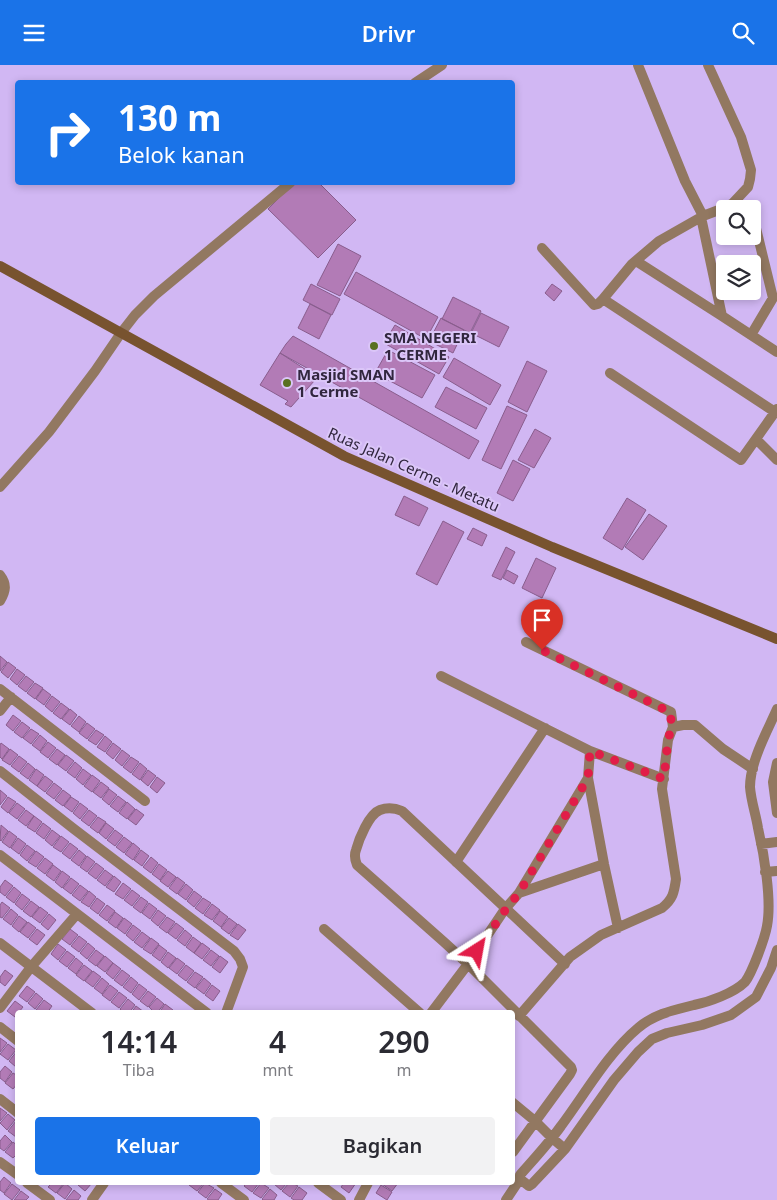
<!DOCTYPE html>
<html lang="id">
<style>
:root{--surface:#fff;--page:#f2f2f3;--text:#2b2b33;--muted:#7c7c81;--accent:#1a73e8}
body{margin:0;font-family:"Noto Sans",sans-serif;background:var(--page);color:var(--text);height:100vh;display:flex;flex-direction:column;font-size:19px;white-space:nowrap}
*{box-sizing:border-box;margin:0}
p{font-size:16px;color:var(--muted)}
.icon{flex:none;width:28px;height:28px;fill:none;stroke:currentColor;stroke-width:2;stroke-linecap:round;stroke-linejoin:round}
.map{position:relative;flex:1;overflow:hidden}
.sheet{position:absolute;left:15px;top:945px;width:500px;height:175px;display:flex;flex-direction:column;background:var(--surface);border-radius:5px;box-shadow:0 2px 8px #0003}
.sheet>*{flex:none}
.top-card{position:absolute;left:15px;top:15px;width:500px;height:105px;border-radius:5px;box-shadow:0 2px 8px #0003;background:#1a73e8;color:#fff;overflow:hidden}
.buttons{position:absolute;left:716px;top:135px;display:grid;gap:10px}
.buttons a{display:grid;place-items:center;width:45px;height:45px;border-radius:5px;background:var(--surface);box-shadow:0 2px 8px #0003;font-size:25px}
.pin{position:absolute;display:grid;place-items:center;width:42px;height:42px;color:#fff;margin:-51px -21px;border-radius:50% 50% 50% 0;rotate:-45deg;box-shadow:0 0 5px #0007}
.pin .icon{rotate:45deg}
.me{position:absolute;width:55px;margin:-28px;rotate:34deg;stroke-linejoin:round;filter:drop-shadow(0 0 4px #0008)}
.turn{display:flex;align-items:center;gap:18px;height:105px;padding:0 20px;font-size:22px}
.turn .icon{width:65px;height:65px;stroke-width:2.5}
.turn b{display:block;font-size:35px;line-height:42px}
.eta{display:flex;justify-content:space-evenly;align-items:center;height:85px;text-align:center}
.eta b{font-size:30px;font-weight:600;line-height:35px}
.action{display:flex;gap:10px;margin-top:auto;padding:10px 20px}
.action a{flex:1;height:58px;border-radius:5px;background:var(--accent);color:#fff;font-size:20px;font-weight:600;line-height:58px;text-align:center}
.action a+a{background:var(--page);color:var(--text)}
header{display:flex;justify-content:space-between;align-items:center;height:65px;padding:0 20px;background:var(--accent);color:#fff;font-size:22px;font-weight:600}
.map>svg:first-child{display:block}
.building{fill:#b27bb6;stroke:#895d8d}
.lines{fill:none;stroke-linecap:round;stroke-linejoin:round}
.street{stroke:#927861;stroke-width:10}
.secondary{stroke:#78532f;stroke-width:10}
.route{stroke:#e11d48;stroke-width:9;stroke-dasharray:0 16.2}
.poi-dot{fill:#597020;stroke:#dbc6f8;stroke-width:2}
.labels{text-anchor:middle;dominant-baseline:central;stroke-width:4;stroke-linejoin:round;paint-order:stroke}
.poi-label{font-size:15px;font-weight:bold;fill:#31263e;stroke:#dbc6f8;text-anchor:start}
.street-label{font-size:15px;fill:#31263e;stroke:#dbc6f8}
</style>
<header><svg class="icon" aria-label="menu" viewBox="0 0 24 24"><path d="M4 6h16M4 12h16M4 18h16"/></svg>Drivr<svg class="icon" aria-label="search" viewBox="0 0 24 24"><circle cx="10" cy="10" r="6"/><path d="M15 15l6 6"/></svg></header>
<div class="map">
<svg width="777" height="1135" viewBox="0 0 777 1135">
<rect width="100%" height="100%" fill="#d1b7f3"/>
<path class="building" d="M294,118H319L356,155L318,193L268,144Z
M338,179L361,191L340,231L317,220Z
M356,207L438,252L426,274L344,229Z
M311,219L340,234L332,250L303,235Z
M552,219L562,226L554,236L545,228Z
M453,232L481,246L470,268L442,254Z
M310,239L331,250L319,274L298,263Z
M481,248L509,262L499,282L471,268Z
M441,253L464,265L453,288L429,276Z
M395,260L449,292L439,309L384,278Z
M293,271L479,376L469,394L280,288L286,279Z
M388,285L435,310L422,333L375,308Z
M280,288L311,308L310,312L315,315L291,342L285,339L288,336L260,320Z
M454,293L501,320L490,340L443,312Z
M527,296L547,306L527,347L508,337Z
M446,322L487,343L476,364L435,342Z
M507,341L527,350L501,404L482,395Z
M535,364L551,373L534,403L518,395Z
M513,395L530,404L513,436L497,428Z
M404,431L428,443L419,461L395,450Z
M627,433L646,445L622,485L603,473Z
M649,449L667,461L643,495L625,482Z
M443,456L464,467L437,520L416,509Z
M473,463L487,470L482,481L467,474Z
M506,482L515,487L501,515L492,511Z
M536,493L556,503L542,533L522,523Z
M507,505L518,511L514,519L503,513Z
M0,591L7,597L0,606Z
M8,597L16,603L8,613L1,607Z
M17,604L25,610L17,620L10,614Z
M26,611L34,617L26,627L18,621Z
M35,618L43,623L35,634L27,628Z
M43,624L51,630L44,640L36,634Z
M52,631L60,637L52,647L45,641Z
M61,638L69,644L61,654L53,648Z
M70,644L77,650L70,660L62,654Z
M13,650L21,656L13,666L6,660Z
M79,651L86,657L79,667L71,661Z
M22,657L30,663L22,673L14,667Z
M87,658L95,664L87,674L79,668Z
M31,664L39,669L31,679L23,673Z
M96,665L104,670L96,680L88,675Z
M40,670L47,676L40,686L32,680Z
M105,671L112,677L105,687L97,682Z
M48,677L56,683L48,693L40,687Z
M1,678L9,684L2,694L0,692V680Z
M113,678L121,684L113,694L106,688Z
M10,684L18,690L10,700L2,695Z
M57,684L65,690L57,700L49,694Z
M122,685L130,691L122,701L115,695Z
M66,690L74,696L66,706L58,700Z
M19,691L27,697L19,707L11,701Z
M131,692L139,697L131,708L123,702Z
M75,697L82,703L75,713L67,707Z
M28,698L35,704L28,714L20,708Z
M140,698L147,704L140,715L132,709Z
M36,704L44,710L37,721L29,715Z
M83,704L91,710L83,720L76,714Z
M148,705L156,711L148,721L141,715Z
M92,710L100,716L92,727L84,721Z
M45,711L53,717L45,727L37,721Z
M157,712L165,718L157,728L150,722Z
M101,717L109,723L101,733L93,727Z
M54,718L62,724L54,734L46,728Z
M109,724L117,730L109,740L102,734Z
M0,725L7,731L0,740Z
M63,725L71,731L63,741L55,735Z
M118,731L126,737L118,747L110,741Z
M8,732L16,737L8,748L1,742Z
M71,732L79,737L72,747L64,741Z
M127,737L135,744L127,754L119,748Z
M17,738L25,744L17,754L9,748Z
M80,738L88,744L80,754L73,748Z
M136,744L144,750L136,760L128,754Z
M26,745L34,751L26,761L18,755Z
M89,745L97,751L89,761L81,755Z
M34,751L42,757L35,767L27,762Z
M98,752L106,757L98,768L90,762Z
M43,758L51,764L44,774L36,768Z
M106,758L114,764L106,774L99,768Z
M1,760L8,766L1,776L0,775Z
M52,765L60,771L52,781L45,775Z
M115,765L123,771L115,781L107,775Z
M9,766L17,772L10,783L2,777Z
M61,771L69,777L61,787L53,782Z
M124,772L132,778L124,788L116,782Z
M18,773L26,779L19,789L11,783Z
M70,778L78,784L70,794L62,788Z
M133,778L140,784L133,795L125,789Z
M27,780L35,786L27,796L20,790Z
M79,785L86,791L79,801L71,795Z
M141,785L149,791L142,801L134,795Z
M36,786L44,792L36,802L28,797Z
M87,791L95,797L87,807L80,802Z
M151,792L158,798L151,808L143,802Z
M45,793L53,799L45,809L37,803Z
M96,798L104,804L96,814L88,808Z
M159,799L167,805L160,815L152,809Z
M53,800L61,806L54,816L46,810Z
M105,805L113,811L105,821L97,815Z
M62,806L70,812L62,823L55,817Z
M168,806L176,812L168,822L160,816Z
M114,811L121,817L114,827L106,822Z
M177,812L185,818L177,829L169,823Z
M71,813L79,819L71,829L63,823Z
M5,815L13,821L5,831L0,827V822Z
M123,818L131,824L123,834L115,829Z
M186,819L193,825L186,835L178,829Z
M80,820L88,826L80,836L72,830Z
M14,822L21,828L14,838L6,832Z
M132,825L140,831L132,841L124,835Z
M89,826L96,832L89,842L81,837Z
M194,826L202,832L194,842L187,836Z
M22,829L30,835L22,845L15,839Z
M141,832L148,837L141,848L133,842Z
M97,833L105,839L98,849L90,843Z
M203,833L211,838L203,849L195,843Z
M31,836L39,842L31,852L23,846Z
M2,837L10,843L2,853L0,852V840Z
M149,838L157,844L150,854L142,848Z
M212,839L220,845L212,855L204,850Z
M107,840L115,846L107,856L99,850Z
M40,842L48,848L40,858L32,852Z
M11,844L18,850L11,860L3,854Z
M158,845L166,851L158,861L151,855Z
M220,846L228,852L221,862L213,856Z
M115,847L123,853L116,863L108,857Z
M49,849L56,855L48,865L41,859Z
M19,851L27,857L19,867L12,861Z
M167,852L175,857L167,868L159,862Z
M124,853L132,859L125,869L117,863Z
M229,853L237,859L229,869L221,863Z
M28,857L36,863L28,873L20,867Z
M176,858L184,864L176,874L168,868Z
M238,859L246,865L238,875L230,870Z
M133,860L141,866L133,876L126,870Z
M37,864L45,870L37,880L29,874Z
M70,864L78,870L70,880L62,874Z
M185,865L192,871L185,881L177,875Z
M142,867L150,873L142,883L134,877Z
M79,871L87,877L79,887L71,881Z
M193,872L201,878L194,888L186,882Z
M151,873L159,879L151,889L143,884Z
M88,878L95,884L87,894L80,888Z
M202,878L210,884L202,894L194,888Z
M58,879L66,885L58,895L51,889Z
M159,880L167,886L160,896L152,890Z
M96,885L104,891L96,901L88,895Z
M211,885L219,891L211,901L203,895Z
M67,886L75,892L67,902L59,896Z
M168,887L176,893L168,903L161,897Z
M105,891L113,898L105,907L97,901Z
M220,891L228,897L220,908L212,902Z
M76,893L83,899L76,909L68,903Z
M177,893L185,899L177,909L169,903Z
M113,898L121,904L113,914L106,908Z
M84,900L92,906L84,916L76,910Z
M186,900L194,906L186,916L178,910Z
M5,905L13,911L5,921L0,917V912Z
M122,905L130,911L122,921L114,915Z
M93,906L101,912L93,922L85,916Z
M195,907L203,912L195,923L187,917Z
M131,912L138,918L131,928L123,922Z
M102,913L109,919L102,929L94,923Z
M204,913L211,919L204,929L196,923Z
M139,919L147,925L139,935L132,929Z
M110,920L118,926L110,936L102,930Z
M212,920L220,926L213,936L205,930Z
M27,921L35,927L27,937L19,931Z
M148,926L156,932L148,942L140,936Z
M119,927L127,933L119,943L111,937Z
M36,928L43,934L35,944L28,938Z
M157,933L164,939L157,948H155L149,942Z
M128,934L135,940L129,948H124L120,944Z
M44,935L52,941L47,948H40L36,945Z
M15,936L23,942L15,952L7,946Z
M165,939L173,945L172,948H159Z
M136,941L144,947L143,948H131Z
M0,973L7,978L0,987Z
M8,979L16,985L8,995L0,989Z
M17,986L18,1001L16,1002L9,996Z
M5,1001L12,1007L5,1017L0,1013V1007Z
M13,1008L18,1011V1018L13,1024L5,1018Z
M0,1043L7,1048L0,1056Z
M8,1049L15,1055L7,1065L0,1058Z
M16,1056L18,1057V1070L16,1072L8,1066Z
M5,1070L12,1077L4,1086L0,1083V1076Z
M13,1077L18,1081V1088L13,1093L5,1087Z
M4,1112L11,1118L4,1128L0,1125V1117Z
M52,1118H64L56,1128L48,1122Z
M65,1118L72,1124L65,1134L57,1128Z
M80,1118H92L85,1126L78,1120Z
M191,1118H204L197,1126L189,1120Z
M205,1118L214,1123L206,1133L198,1127Z
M247,1118H259L252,1127L244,1121Z
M261,1118L269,1123L261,1133L253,1128Z
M275,1118H287L281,1125L274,1119Z
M289,1118H292L298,1121L290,1132L282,1126Z
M344,1118H356L349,1128L341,1122Z
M382,1118H398L392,1126L382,1119Z
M12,1119L20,1125L12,1135L4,1129Z
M381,1120L392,1127L387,1135L376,1128Z
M299,1122L307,1128L302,1135H294L291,1133Z
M215,1124L222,1129L218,1135H209L207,1134Z
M270,1124L277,1130L274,1135H263L262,1134Z
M74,1125L81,1131L78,1135H66Z
M21,1126L29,1132L26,1135H14Z"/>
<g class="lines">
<path class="street" d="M638,0L685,116L703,151
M708,0L741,72L751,105L750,114L748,122L733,138L724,143L703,151L659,176L632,199L603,234L775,347L777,344
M415,18L442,0
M701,152L722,251L777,287
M542,183L594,240L598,239L603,234
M636,196L722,251
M751,270L773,233L752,147
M610,308L741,395L775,347
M756,374L777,395
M0,422L49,367L95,306L121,268L135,250L154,231L290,118
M0,510C7,519 6,526 0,536
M526,577L671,647L673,662
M441,611L590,686
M0,624L145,736
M777,644C767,667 750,697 750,722C751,736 756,750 758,763C764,789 772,835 767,861C765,873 752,908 745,917C734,928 709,937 694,940C674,945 654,949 638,963C608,988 585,1029 561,1061C549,1078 534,1094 520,1110V1114L529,1121L532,1119L565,1084L614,1015L638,987L652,974L667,968L702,960L731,950L756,932L771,903L777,885
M0,646L11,632
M777,698L773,717L777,748
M0,706L74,764L234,886L240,894L243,902L226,948
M588,713L604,799L618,863
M761,779L777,777
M0,790L207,948
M456,797L545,663
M765,807L777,806
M519,828L604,799
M324,864L420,948
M0,878L92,948
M565,899L402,746C395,743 388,742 380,745C369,749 359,774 356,785C354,790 355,795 357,800L444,877L468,899L505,844L519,828L588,713L590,686L664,714
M0,943L31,902L77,849
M431,948L468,899L571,1002L572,1005L570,1009L513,1087
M519,951L570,892L601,870L662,843C673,834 674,828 676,814L662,724L668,675L673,662L683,660H695L723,684L753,704
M0,962L18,976
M0,1034L18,1048
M512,1037L535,1056L552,1073L565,1084
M0,1097L18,1110
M27,1118L50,1135
M221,1118L244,1135
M318,1118L341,1135
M92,1135L104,1118
M359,1135L368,1118
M506,1135L520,1114"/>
<path class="secondary" d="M0,201L344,391L552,482L777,574"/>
</g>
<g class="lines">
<path class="route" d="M477,886L506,844L519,828L588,713L590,686L664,714L668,674L672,662L670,647L542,585"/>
</g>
<g class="poi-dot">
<circle cx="374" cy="281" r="5"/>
<circle cx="287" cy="318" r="5"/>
</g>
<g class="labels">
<g class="poi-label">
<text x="384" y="272">SMA NEGERI<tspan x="384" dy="17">1 CERME</tspan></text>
<text x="297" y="309">Masjid SMAN<tspan x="297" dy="17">1 Cerme</tspan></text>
</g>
<g class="street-label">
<text transform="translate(414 404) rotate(24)">Ruas Jalan Cerme - Metatu</text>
</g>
</g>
</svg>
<div class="buttons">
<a><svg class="icon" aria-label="search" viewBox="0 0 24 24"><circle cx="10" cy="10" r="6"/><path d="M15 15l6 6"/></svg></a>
<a><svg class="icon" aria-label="layers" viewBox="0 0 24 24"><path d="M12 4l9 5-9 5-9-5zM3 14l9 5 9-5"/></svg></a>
</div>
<div class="pin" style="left:542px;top:585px;background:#d93025"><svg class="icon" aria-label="arrive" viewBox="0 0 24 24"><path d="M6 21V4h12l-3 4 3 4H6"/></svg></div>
<svg class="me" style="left:477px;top:886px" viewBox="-20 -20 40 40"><path d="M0-17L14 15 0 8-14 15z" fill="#e11d48" stroke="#fff" stroke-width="4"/></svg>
<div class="top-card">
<div class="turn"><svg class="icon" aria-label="right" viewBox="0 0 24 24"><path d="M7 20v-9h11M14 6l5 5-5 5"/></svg><div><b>130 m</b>Belok kanan</div></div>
</div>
<section class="sheet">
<div class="eta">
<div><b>14:14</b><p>Tiba</p></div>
<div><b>4</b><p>mnt</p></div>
<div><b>290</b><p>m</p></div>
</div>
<div class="action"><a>Keluar</a><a>Bagikan</a></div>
</section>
</div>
